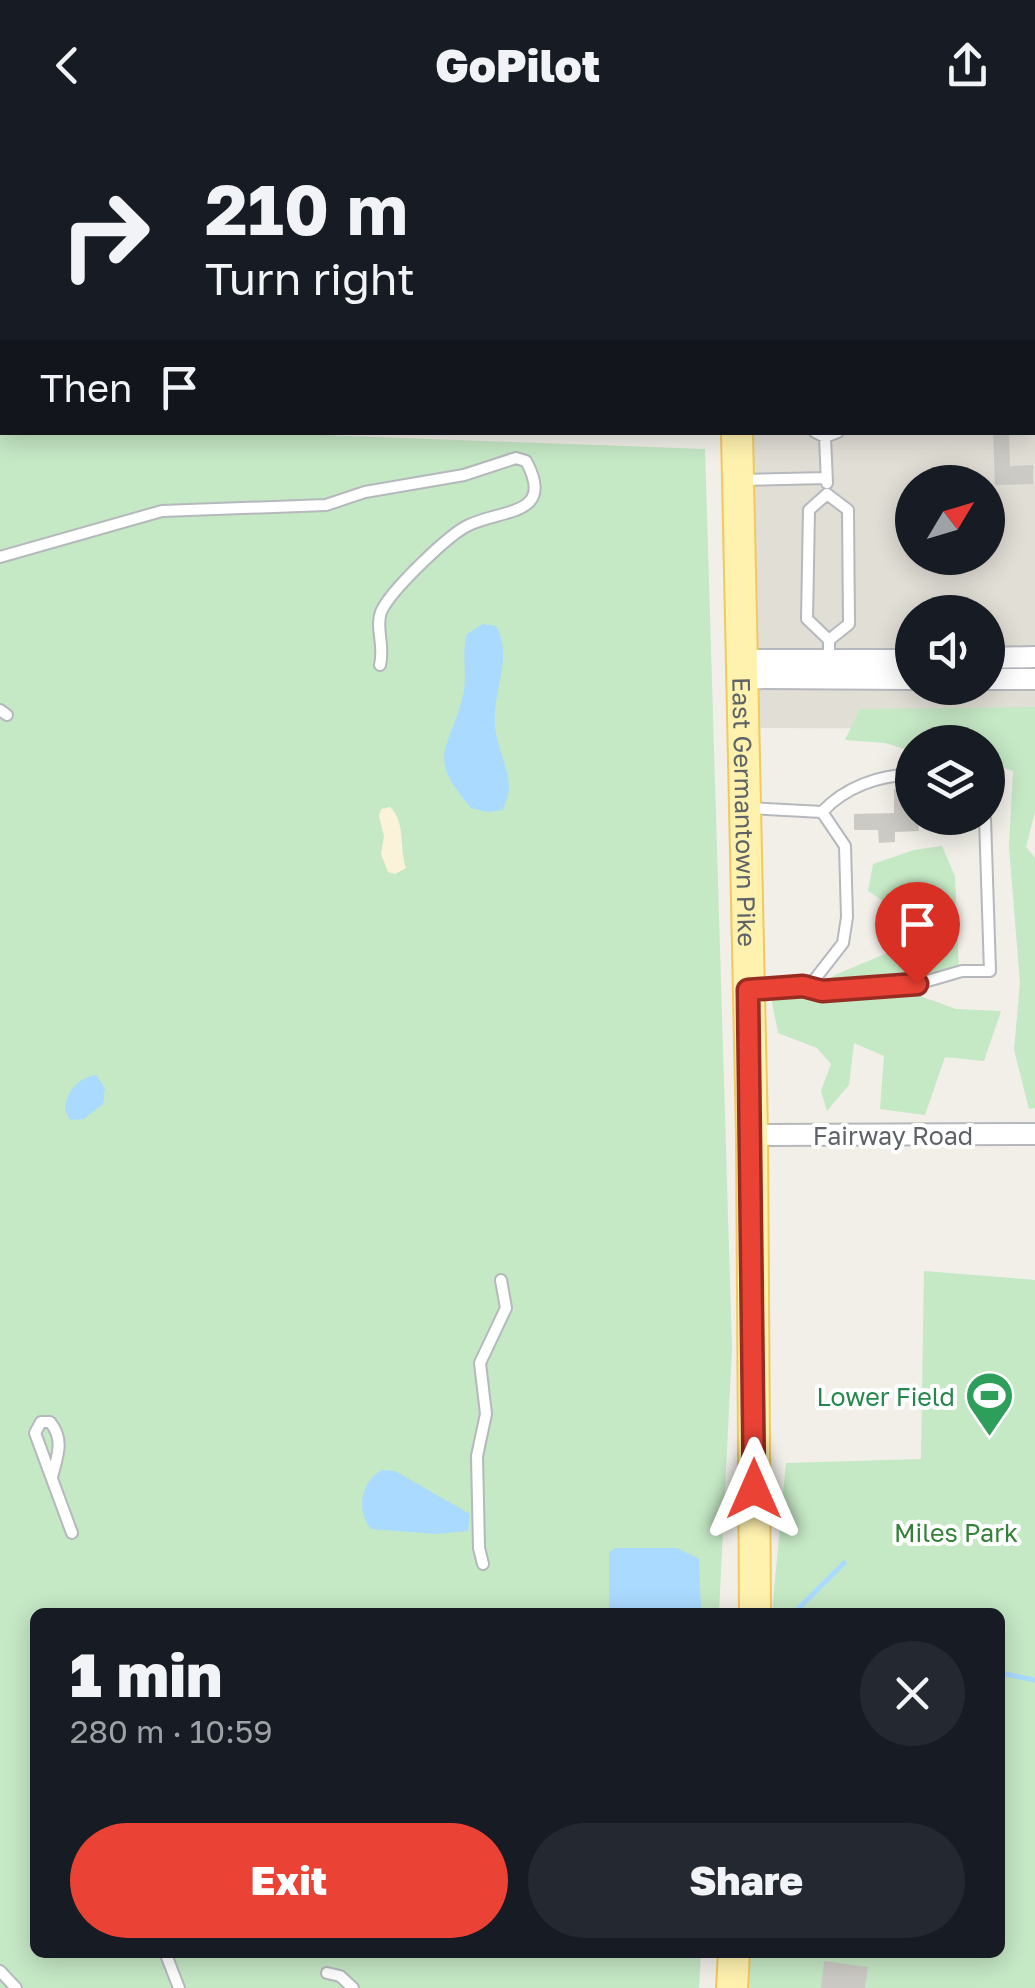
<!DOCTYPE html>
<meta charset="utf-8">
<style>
:root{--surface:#171b24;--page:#242831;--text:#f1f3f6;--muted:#9ea1a6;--accent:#ea4335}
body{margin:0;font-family:"Golos Text",sans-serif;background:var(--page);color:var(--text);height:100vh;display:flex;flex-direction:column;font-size:38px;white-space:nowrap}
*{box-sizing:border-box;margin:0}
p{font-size:32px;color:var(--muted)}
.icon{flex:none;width:55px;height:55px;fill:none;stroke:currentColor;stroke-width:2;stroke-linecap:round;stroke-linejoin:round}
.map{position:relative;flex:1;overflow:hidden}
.details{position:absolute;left:30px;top:1478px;width:975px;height:350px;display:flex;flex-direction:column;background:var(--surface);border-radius:15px;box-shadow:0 5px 25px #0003}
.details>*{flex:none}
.hud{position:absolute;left:0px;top:0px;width:1035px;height:305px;box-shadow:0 5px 25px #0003;background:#171b24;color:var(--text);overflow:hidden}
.needle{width:65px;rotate:52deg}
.buttons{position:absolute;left:895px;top:335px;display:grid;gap:20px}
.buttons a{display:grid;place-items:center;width:110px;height:110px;border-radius:50%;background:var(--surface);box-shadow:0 5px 25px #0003;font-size:50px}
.pin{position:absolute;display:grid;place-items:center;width:85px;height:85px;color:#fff;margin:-102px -42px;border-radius:50% 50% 50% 0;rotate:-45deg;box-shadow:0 0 10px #0007}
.pin .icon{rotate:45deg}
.me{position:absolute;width:110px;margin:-55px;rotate:0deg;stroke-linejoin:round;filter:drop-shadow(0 0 8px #0008)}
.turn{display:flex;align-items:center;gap:35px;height:210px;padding:0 40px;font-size:45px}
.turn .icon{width:130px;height:130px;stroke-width:2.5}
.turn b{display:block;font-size:70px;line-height:85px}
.then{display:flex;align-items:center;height:95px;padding:0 40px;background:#0003;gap:20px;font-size:38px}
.round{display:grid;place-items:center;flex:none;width:105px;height:105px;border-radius:52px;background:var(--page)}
.headline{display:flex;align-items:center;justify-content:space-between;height:170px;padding:0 40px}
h1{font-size:60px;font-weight:800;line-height:75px}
.action{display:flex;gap:20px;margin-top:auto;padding:20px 40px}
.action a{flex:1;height:115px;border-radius:60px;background:var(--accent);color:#fff;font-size:40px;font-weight:800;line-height:115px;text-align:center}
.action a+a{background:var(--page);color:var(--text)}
header{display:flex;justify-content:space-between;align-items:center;height:130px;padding:0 40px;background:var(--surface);font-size:45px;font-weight:800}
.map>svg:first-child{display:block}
.education{fill:#e1ded6;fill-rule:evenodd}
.green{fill:#c5e8c5}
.sand{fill:#fbf3d9}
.water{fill:#aadaff}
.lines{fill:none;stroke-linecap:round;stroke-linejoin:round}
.stream{stroke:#aadaff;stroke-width:5}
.building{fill:#cccac5}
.service-casing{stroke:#b5b8bc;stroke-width:14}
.minor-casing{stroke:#b5b8bc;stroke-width:24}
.primary-casing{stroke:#f2c960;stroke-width:34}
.service{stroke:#fff;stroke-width:10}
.minor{stroke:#fff;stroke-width:20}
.primary{stroke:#fff2af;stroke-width:30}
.route-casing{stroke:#982c22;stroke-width:25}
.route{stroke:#ea4335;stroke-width:18}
.labels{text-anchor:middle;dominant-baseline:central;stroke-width:8;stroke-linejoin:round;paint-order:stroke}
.street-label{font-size:25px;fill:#5f6368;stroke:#fff}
.leisure-label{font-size:25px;fill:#27864d;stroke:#fff;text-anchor:end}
.park-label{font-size:25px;fill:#348238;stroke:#fff}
</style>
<header><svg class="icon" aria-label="back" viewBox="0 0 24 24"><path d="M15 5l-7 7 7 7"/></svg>GoPilot<svg class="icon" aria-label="share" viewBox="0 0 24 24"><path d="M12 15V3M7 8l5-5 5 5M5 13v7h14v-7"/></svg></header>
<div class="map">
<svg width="1035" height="1858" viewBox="0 0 1035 1858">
<rect width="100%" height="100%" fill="#f1efe8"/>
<path class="education" d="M732,0H1035V599L742,598L737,303L1032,302V2ZM912,352H988V428H912ZM912,482H988V558H912Z"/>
<path class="green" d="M0,293L2,302L267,303L705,319L732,1219L719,1482H35V1822L701,1823L699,1858H0Z
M1035,577V682L1026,717L1035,728V978L1029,979L1014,920L1020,853L1009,717L1013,641L988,633V612H912V621L885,613L845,610L860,579Z
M942,716L955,746L959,844L935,849L912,863L956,879L1001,881L984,931L945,927L925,985L880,979L884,926L854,913L849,955L827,981L821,961L831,934L817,918L778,903L770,862L807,866L835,845L913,812L900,782L868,761L873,734L914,720Z
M924,1141L1035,1150V1858H736L740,1823L1000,1822V1482H772L786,1333L921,1329Z"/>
<path class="sand" d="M390,677C406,692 399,718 406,738L395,744L388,742L381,724L384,706L379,686L381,679Z"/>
<path class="water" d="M483,494L496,496C514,527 492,561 495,595C496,616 509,637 509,657C509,664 505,673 503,680L488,682L471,678C425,624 449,623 463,565C468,543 461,525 467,504Z
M96,945L105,958L103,974L84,989L70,990L65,980C67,960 77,949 96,945Z
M382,1340L395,1341L470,1384L468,1401L436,1404L371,1399C356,1381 360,1352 382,1340Z
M616,1418H677L699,1429L701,1482H609V1422Z"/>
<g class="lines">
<path class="stream" d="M795,1482L844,1433
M1000,1543L1035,1550"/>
</g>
<path class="building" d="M993,302H1009L1010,336L1033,335V354L995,355Z
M894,659H912V688H918L919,701L895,702V712L879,713L878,700H854V684L894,683Z
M824,1831L868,1837L865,1858H821Z"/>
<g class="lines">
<defs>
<path id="service" d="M815,302L825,307L838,302
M825,307L827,353
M742,350L826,348
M0,427L162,381L326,375L365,362L464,345L516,328L526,331C556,386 502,379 469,395C449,404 390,461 381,482C375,498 385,515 380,535
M829,510L849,494L848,380L827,364L809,380L807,489L829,510V529
M0,580L7,585
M750,678L822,682
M822,682C844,658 880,644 912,645
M803,855L815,849L843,813L847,787L845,716L822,682
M753,859L803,855L822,861L917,854L962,841H990L985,688
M52,1347C57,1327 65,1310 50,1292H41L35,1303L72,1403
M483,1434L479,1418L477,1326L486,1284L480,1233L506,1178L501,1150
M165,1822L179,1858
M0,1841L16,1858
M327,1843L340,1846L353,1858"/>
<path id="minor" d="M541,2L542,0
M0,91L2,92
M988,528L1035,527
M741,530H912
M741,548L912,549
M988,549H1035
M752,1005L1035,1004"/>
<g id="primary">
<path d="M732,0V2"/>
<path id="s1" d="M737,302L752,1005L755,1482"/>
<path d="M732,1858L734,1822"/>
</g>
</defs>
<use href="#service" class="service-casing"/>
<use href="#minor" class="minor-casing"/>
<use href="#primary" class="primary-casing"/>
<use href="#service" class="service"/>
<use href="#minor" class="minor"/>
<use href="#primary" class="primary"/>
</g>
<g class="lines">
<defs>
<path id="route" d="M754,1359L748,860L803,856L822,861L917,854"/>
</defs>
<use href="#route" class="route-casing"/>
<use href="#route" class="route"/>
</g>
<defs>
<symbol id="stadium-pin" viewBox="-11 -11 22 30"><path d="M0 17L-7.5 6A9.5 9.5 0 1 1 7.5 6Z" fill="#2e9e5b" stroke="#fff"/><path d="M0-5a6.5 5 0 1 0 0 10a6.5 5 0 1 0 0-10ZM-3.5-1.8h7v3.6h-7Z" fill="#fff"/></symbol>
</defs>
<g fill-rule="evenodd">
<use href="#stadium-pin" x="962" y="1238" width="55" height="75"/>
</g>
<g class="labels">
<g class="street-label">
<text stroke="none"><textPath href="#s1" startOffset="380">East Germantown Pike</textPath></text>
<text x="893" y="1005">Fairway Road</text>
</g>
<g class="leisure-label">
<text x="955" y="1266">Lower Field</text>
</g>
<g class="park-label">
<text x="956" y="1402">Miles Park</text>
</g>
</g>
</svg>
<div class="buttons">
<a><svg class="needle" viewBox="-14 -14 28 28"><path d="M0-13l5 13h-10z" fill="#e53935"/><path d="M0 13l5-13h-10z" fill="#9ea1a6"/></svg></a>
<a><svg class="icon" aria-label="sound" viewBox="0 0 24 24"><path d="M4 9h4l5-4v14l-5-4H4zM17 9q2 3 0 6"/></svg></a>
<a><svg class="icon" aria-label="layers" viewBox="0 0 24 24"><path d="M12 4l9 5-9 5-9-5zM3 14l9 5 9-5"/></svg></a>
</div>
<div class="pin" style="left:917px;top:854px;background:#d93025"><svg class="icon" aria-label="arrive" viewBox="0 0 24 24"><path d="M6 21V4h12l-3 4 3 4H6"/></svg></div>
<svg class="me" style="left:754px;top:1359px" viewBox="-20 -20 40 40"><path d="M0-17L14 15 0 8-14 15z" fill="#ea4335" stroke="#fff" stroke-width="4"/></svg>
<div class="hud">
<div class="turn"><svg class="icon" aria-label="right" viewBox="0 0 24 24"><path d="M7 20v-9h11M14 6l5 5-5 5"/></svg><div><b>210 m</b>Turn right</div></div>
<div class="then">Then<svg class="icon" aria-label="arrive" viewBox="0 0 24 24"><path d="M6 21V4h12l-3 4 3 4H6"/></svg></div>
</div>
<section class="details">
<div class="headline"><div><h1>1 min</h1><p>280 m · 10:59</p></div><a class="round"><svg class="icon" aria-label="close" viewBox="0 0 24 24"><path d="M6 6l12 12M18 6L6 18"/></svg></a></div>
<div class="action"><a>Exit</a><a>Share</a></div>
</section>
</div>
